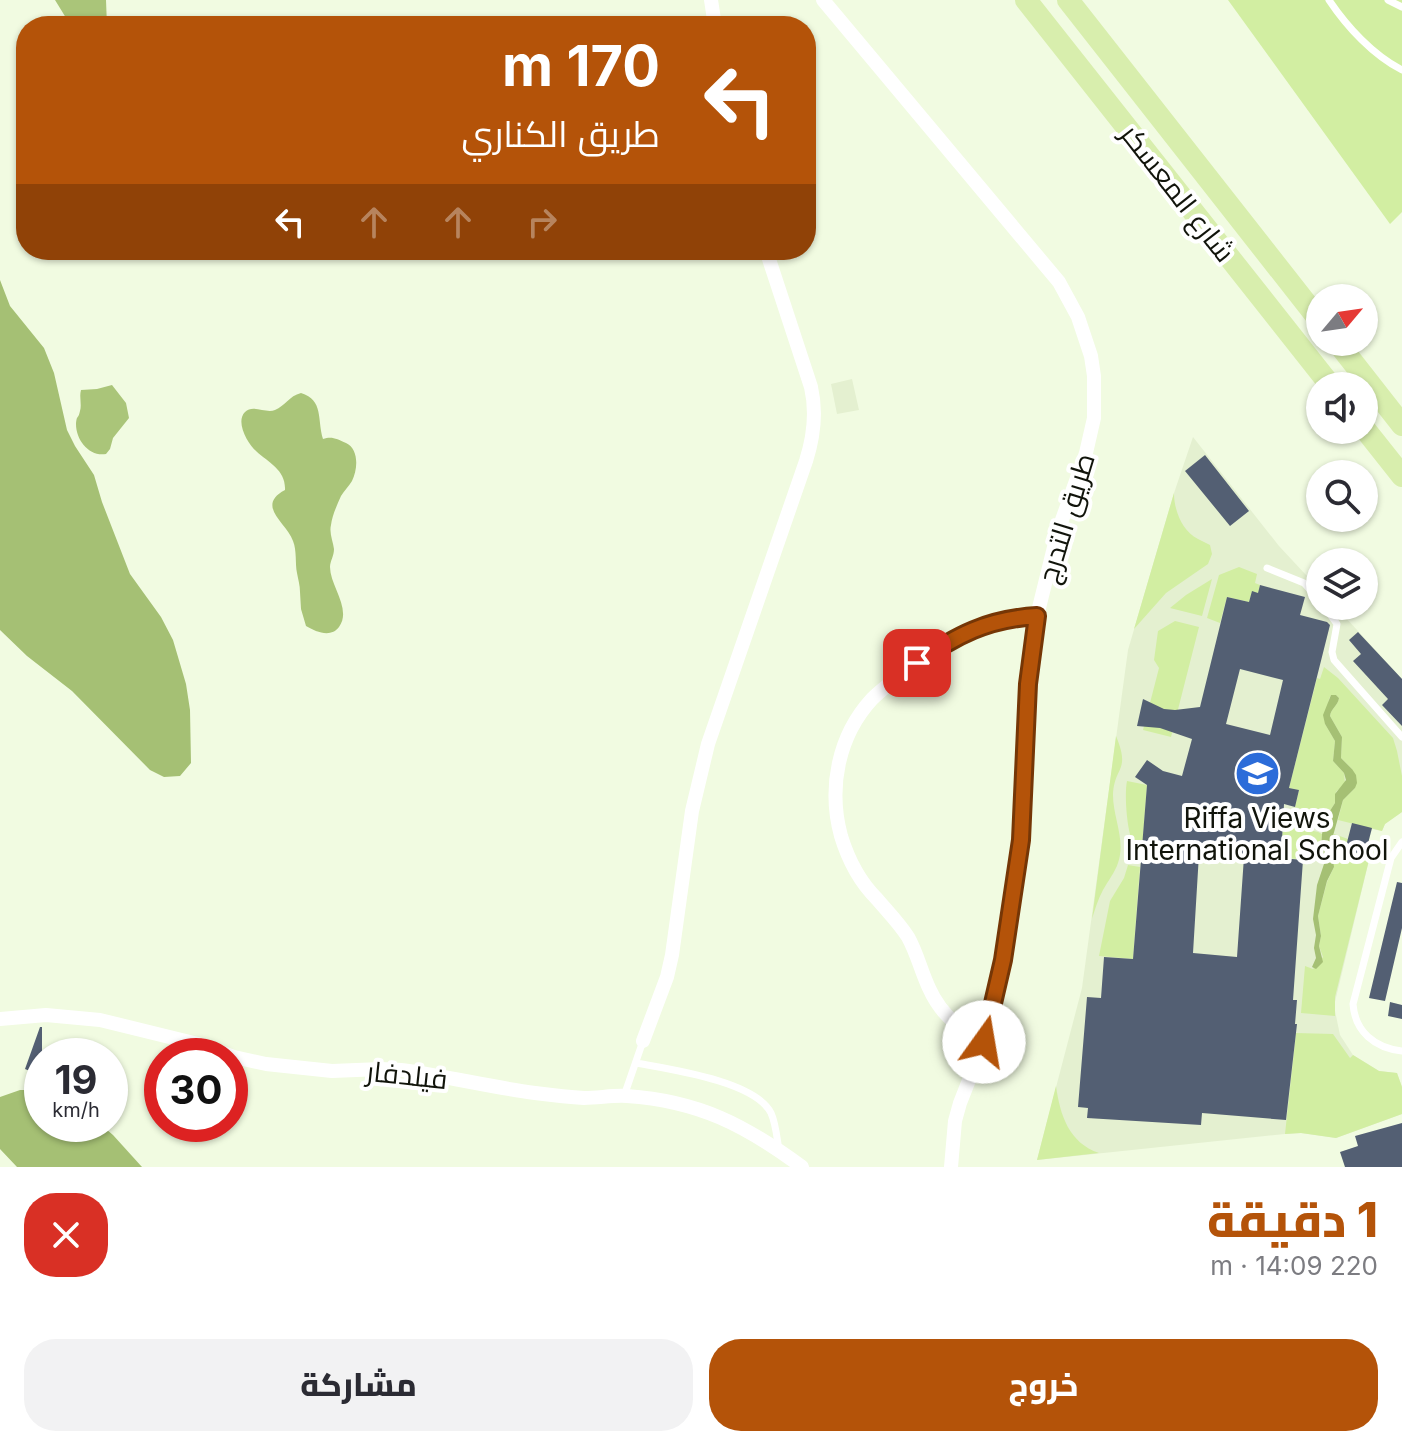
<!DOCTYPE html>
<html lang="ar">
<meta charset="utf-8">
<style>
:root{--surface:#fff;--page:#f2f2f3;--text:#2b2b33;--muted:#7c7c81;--accent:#b45309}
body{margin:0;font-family:Inter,Cairo,sans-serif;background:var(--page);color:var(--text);direction:rtl;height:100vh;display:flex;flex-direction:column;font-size:30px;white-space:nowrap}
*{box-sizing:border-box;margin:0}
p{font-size:26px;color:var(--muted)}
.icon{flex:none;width:44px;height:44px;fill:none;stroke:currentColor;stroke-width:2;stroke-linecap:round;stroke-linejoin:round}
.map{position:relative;height:1167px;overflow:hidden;direction:ltr}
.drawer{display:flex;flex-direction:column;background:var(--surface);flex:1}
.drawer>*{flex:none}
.hud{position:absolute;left:16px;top:16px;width:800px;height:244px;border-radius:32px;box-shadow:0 2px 6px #0004;direction:rtl;background:#b45309;color:#fff;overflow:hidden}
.needle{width:52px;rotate:61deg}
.tools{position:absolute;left:1306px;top:284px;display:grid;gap:16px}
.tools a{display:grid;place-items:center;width:72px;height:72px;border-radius:50%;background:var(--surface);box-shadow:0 2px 6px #0004;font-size:40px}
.speed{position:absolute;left:24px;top:1038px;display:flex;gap:16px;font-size:40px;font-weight:700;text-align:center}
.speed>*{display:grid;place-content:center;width:104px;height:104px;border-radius:50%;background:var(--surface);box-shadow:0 2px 6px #0004;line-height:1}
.speed small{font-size:20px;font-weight:400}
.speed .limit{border:12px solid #d22;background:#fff;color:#111}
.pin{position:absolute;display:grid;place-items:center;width:68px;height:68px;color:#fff;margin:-34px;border-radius:16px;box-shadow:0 4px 12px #0006}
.me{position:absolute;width:88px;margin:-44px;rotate:13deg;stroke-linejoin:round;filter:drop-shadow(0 0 6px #0008)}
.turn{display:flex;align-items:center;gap:28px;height:168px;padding:0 24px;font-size:36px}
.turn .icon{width:104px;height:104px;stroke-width:2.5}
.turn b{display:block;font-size:56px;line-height:68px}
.lanes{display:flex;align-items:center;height:76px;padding:0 24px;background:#0003;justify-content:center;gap:40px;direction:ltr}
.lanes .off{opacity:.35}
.round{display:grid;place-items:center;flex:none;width:84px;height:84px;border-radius:32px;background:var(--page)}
.head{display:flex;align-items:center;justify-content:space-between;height:136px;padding:0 24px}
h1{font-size:48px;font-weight:800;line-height:60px;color:var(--accent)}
.action{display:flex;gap:16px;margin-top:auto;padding:16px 24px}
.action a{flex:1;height:92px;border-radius:32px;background:var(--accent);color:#fff;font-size:32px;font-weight:800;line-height:92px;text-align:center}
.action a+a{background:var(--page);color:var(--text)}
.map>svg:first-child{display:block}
.built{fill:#e4f0d0}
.green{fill:#d2eea2}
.forest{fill:#aac579}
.water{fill:#a5c074}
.building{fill:#535f73;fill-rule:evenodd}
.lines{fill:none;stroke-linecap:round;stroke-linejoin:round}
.lane{stroke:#fff;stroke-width:7}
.street{stroke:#fff;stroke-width:14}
.primary{stroke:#d8eead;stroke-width:22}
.route-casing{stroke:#753606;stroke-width:20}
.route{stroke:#b45309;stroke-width:14}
.labels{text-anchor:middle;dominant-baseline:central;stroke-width:8;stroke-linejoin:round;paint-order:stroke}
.street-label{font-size:28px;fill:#11140b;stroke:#fff}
.poi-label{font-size:28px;fill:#11140b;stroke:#fff}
</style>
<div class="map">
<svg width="1402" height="1167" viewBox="0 0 1402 1167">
<rect width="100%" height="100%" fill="#f1fbe1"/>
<path class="built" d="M852,379L859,410L837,414L831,384Z
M1193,437L1279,546L1320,590V606H1335L1402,679V812L1385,824L1382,831L1372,829L1366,850L1371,852L1334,1006L1340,1035L1353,1055L1379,1071L1397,1073L1402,1087V1114L1336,1138L1301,1133L1285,1134L1037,1160L1082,988L1128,650L1174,493Z"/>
<path class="green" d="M1228,0H1402V212L1390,224Z
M1174,493C1174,510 1182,531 1198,539C1202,541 1206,543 1210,545L1212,554L1208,564L1166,593L1134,629Z
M1239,567L1257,574L1255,583L1260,585L1258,593L1252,592L1249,602L1227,597L1220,623L1207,618L1219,575Z
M1212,579L1202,616L1170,608L1186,595Z
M1175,621L1199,627L1171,737L1143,730L1159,668L1154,660L1158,631Z
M1324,667L1338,678L1393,738L1397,751L1402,776V812L1385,824L1382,831L1338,820L1343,800L1355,788L1352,769L1341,758L1342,737L1330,716C1331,708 1338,706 1339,698L1336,695H1331L1329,699L1325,724L1335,741L1333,761L1344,773L1345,783L1336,792L1335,803L1326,817L1295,807L1299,790L1289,788L1317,678L1320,679Z
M1116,736C1131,772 1114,766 1113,795C1113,818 1126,840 1118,863C1115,872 1108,881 1103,890C1098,899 1095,909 1092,919Z
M1127,781L1147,785L1142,849L1136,848C1127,838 1124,795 1127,781Z
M1283,824L1318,832L1322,834L1319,852L1323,860L1281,858Z
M1334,834L1348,839L1346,850L1362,855L1361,859L1369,860L1335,997V1016L1301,1013L1305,966L1313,969L1323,957L1319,946L1321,936L1318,916L1327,882L1334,867L1331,850Z
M1128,865L1140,867L1133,959L1099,956L1110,901L1124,878Z
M1296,1033L1333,1034L1350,1058L1353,1055L1379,1071L1397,1073L1402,1087V1114L1336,1138L1301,1133L1285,1134Z
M1056,1086C1060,1115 1069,1143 1099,1153L1037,1160Z"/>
<path class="forest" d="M55,0H106L107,26H71Z
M112,385L126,403L129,418L113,438L110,449L106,454C90,457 76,441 76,424C77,414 78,420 80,411C82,404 79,397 81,390L97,389Z
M301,393C324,400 317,420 323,439C332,436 337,439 346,443C359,449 358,469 352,481C349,486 344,491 341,496C337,505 332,516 331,525C329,533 333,541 334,549C334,556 330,561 330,567C330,586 352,609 339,627C331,638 316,632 306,626L301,609L300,592C300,585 298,579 297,573C295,563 297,551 293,541C287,523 255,506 285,490C286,470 269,463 256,451C248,444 235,422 245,412C253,404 266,414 275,410C285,406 289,396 301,393Z"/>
<path class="water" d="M0,280L10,306L44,348L54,373L67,430L75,446L94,475L102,502L130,574L161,617L173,640L186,684L190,710L191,763L180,776L164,777L150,770L72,691L27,656L0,630Z
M1331,695H1336L1339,698C1338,706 1331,708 1330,716L1342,737L1341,758L1352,769L1356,775L1357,783L1355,788L1343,800L1331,843L1334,867L1327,881L1318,916L1321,936L1319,946L1323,962L1316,969L1312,967L1316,958L1314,948L1316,935L1313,919L1317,885L1324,864L1320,856L1322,834L1326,817L1335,803V794L1346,780L1344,773L1333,761L1335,741L1325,724L1323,715Z
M20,1090H33L42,1092V1124H100L113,1135L142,1167H17L0,1149V1097Z"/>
<path class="building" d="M1205,455L1249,511L1230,526L1185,471Z
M1260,585L1305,597L1300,615L1327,622L1330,625L1289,788L1299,790L1295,807L1284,804L1281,858L1303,860L1293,1000H1297L1295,1024H1297L1286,1120L1202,1113L1201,1125L1087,1118L1088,1108L1078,1107L1087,997L1101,998L1104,957L1133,959L1147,785L1135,777L1147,760L1163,771L1182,776L1192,739L1160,728L1137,726L1143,699L1164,709L1175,710L1200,707L1227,597L1249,602L1252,591L1258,593ZM1240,669L1283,680L1270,735L1226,724ZM1199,854L1244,857L1237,957L1193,953Z
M1358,632L1402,679V726L1382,705L1388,699L1353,661L1361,654L1349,640Z
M1352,823L1372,828L1365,855L1345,850Z
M1397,882L1402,883V928L1385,1001L1369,998Z
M1390,1002L1402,1005V1019L1388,1016Z
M40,1027H42V1076L25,1069Z
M1402,1123V1167H1345L1340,1152L1358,1146L1355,1136Z"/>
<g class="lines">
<path class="lane" d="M1329,0C1347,27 1373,55 1402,70
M1388,0L1402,7
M1267,568L1304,583L1320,601
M1324,606L1337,624L1332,652L1334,660L1402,737
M1402,842L1391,858L1353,1004C1355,1032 1375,1048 1402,1051
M636,1063C668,1069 755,1081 771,1113C776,1124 777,1139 779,1150
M624,1096L643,1041"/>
<path class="street" d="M711,0L715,26
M823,0L1059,282L1078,317L1091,356L1094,376V418L1086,453L1058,531L1037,616L1028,684L1021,840L1009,928L984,1042L960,1103L955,1121L951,1167
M0,1019L46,1015L100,1020L202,1045L234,1057L266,1064L332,1071L381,1069L401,1070C446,1076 490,1087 535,1093C551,1095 568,1097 584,1098C599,1098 613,1095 627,1096C699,1101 745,1125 802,1167
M643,1041L667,977L672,955L692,811L708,744L806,461C814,436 817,413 811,387L766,250
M984,1042C959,1030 940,1013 929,988C921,971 917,953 908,937C899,923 888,912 877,899C860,882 848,859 841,836C828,788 838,736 872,699C885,686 900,676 915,665C955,635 987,619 1037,616"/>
<path class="primary" d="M1026,0L1331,386
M1068,0L1320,321
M1337,342L1402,425
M1364,428L1402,476"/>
</g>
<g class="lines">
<defs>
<path id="route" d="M917,663C956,635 988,619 1037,616L1028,684L1021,840L1003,960L984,1042"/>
</defs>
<use href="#route" class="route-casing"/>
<use href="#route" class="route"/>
</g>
<defs>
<symbol id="school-disc" viewBox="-11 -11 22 22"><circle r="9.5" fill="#2c6cd9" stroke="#fff"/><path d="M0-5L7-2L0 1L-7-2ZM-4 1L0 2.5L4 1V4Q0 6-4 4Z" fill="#fff"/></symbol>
</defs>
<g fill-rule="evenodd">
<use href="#school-disc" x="1232" y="748" width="51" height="51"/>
</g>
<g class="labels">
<g class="street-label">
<text transform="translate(1178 193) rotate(52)">شارع المعسكر</text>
<text transform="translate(1066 518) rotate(-73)">طريق التدرج</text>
<text transform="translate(407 1075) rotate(6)">فيلدفار</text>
</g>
<g class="poi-label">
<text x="1257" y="818">Riffa Views<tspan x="1257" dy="32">International School</tspan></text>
</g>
</g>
</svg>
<div class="tools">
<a><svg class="needle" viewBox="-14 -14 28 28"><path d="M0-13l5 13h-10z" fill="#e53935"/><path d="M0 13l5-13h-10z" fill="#7c7c81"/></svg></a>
<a><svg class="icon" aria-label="sound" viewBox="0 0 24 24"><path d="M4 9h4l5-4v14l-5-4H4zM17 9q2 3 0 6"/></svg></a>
<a><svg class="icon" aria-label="search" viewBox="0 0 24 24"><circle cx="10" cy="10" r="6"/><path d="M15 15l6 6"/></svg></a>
<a><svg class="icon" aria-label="layers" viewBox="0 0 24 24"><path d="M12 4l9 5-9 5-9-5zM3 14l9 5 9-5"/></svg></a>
</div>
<div class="speed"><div>19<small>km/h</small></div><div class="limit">30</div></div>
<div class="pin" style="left:917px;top:663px;background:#d93025"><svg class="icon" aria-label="arrive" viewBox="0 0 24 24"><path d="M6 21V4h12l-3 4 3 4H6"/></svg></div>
<svg class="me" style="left:984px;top:1042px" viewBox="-20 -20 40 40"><circle r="19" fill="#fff"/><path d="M0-13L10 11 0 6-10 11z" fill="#b45309"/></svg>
<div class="hud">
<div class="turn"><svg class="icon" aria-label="left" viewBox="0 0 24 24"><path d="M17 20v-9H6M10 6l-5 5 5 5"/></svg><div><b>170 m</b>طريق الكناري</div></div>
<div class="lanes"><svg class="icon" aria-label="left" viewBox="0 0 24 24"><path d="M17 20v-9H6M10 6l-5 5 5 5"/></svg><svg class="icon off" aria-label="ahead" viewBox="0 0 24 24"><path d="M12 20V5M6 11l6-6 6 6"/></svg><svg class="icon off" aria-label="ahead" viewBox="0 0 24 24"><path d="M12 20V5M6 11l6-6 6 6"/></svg><svg class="icon off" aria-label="right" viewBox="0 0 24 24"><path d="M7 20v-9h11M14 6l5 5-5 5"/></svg></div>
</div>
</div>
<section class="drawer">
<div class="head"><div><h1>1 دقيقة</h1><p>220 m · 14:09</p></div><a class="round" style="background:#d93025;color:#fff"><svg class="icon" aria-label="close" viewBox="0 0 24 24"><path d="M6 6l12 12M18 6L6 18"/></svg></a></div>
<div class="action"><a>خروج</a><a>مشاركة</a></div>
</section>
